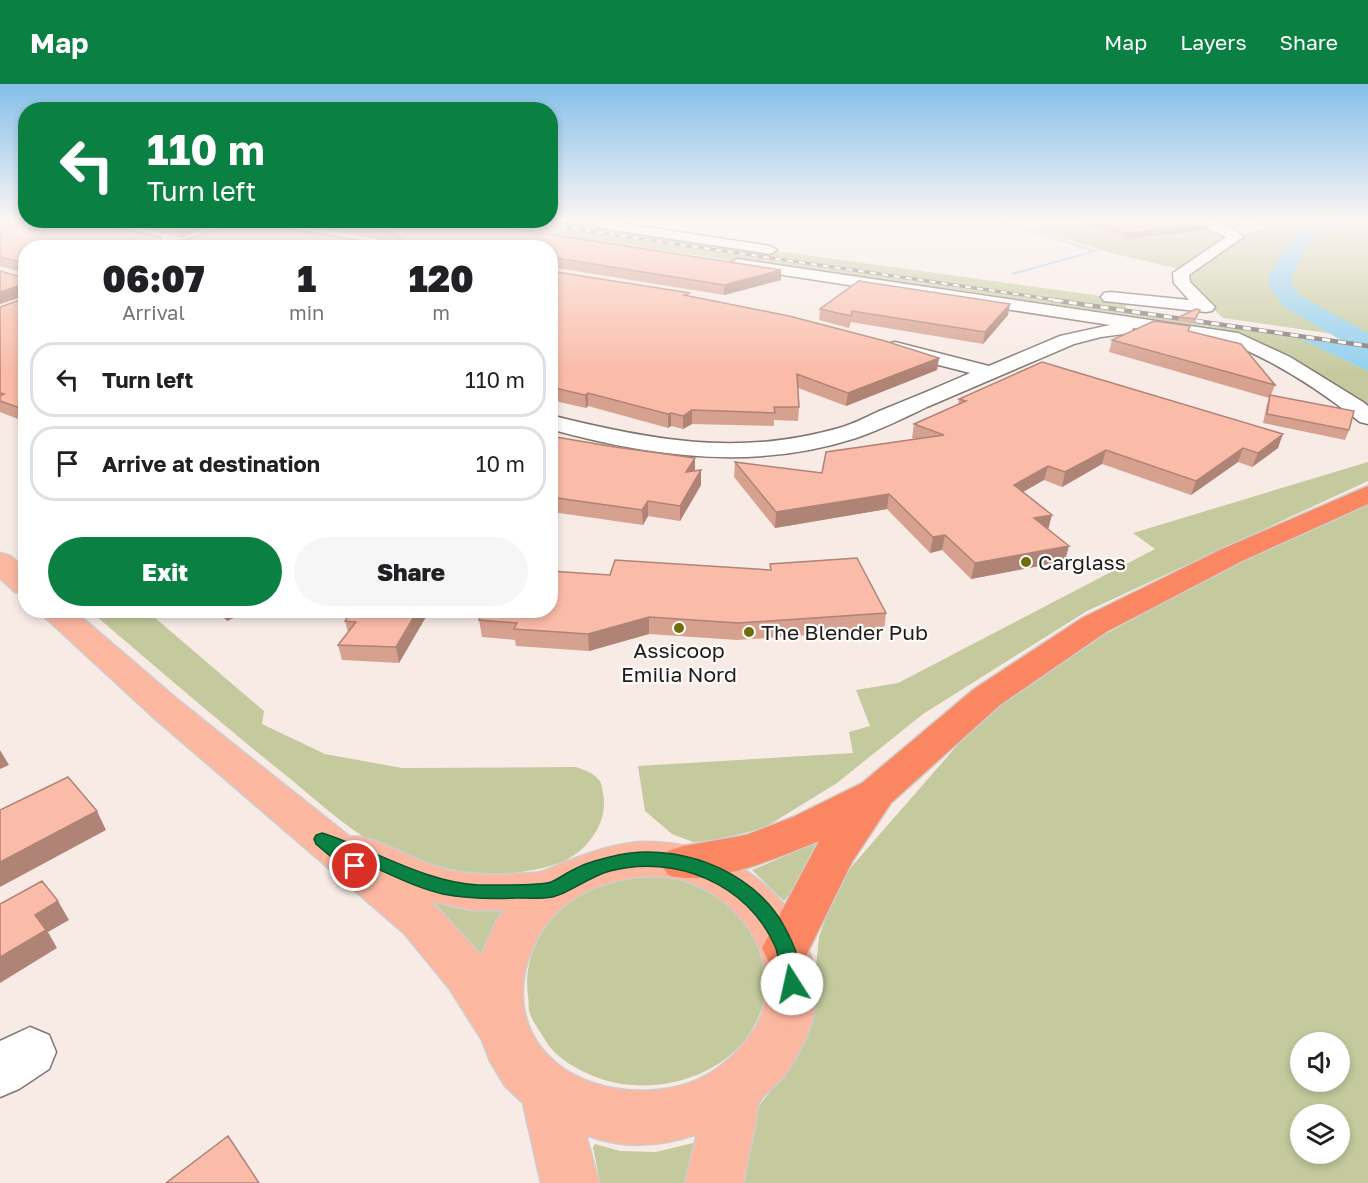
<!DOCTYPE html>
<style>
:root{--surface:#fff;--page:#f6f6f6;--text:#202124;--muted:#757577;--line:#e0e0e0;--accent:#0b8043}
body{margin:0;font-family:"Golos Text",sans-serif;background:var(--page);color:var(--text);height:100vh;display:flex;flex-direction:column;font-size:22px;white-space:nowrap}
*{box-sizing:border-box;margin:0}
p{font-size:20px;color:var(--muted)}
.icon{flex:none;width:33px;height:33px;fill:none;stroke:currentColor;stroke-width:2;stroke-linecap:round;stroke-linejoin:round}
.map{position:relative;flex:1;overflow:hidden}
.side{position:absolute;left:18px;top:156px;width:540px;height:378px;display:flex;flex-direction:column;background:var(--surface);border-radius:24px;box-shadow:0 3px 9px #0003}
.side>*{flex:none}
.top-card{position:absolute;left:18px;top:18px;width:540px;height:126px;border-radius:24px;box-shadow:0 3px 9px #0003;background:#0b8043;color:#fff;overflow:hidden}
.fabs{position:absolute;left:1290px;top:948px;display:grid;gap:12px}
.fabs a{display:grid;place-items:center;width:60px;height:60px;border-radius:50%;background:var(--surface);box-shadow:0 3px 9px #0003;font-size:30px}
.pin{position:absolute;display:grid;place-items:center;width:51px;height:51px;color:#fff;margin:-26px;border:3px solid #fff;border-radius:50%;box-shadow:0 2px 6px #0007}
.me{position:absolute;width:66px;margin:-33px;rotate:350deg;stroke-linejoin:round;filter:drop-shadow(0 0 4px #0008)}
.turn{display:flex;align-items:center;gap:21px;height:126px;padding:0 30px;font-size:27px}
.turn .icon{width:78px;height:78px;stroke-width:2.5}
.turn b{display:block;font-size:42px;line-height:51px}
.eta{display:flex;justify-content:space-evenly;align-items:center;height:102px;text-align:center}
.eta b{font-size:36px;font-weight:800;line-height:42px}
.button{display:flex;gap:12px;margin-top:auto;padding:12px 30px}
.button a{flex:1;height:69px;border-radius:36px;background:var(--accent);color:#fff;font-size:24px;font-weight:800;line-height:69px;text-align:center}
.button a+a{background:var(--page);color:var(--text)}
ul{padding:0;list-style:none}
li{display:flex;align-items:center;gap:18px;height:75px;margin:0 12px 9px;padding:0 18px;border:3px solid var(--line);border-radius:24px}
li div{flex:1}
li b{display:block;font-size:22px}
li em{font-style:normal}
header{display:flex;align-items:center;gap:36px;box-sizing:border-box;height:84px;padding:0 30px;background:var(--accent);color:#fff}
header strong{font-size:28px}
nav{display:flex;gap:33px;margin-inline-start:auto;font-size:21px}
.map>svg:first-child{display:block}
.green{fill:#c4ca9d;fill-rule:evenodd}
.water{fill:#8fcfed}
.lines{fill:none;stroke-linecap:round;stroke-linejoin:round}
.stream{fill:#8fcfed;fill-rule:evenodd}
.river{fill:#8fcfed;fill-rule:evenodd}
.minor-casing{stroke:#817671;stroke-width:3}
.major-casing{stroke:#cecdcc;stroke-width:3}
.highway-casing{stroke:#cecdcc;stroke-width:3}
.minor{fill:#fff;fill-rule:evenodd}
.major{fill:#fcb7a1;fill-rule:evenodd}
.highway{fill:#fa8762;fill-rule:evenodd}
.rail-far1-casing{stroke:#7f7773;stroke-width:3}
.rail-casing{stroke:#7f7773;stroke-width:4.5}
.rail-far1{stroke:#fdfbfa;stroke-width:2;stroke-dasharray:6;stroke-linecap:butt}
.rail{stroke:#fdfbfa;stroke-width:3;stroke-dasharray:8;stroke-linecap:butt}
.wall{fill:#d7a190}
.shaded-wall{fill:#af8376}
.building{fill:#fabba8;stroke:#af8376;stroke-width:1.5}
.route{fill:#0b8043;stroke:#07532c;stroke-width:1.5}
.poi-dot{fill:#6e6c0b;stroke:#fdfbfa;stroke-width:2}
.labels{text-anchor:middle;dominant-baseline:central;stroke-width:4.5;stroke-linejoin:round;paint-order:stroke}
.poi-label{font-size:21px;fill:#1f1b19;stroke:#fdfbfa;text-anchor:start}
</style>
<header>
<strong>Map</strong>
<nav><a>Map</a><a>Layers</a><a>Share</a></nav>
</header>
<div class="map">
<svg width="1368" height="1099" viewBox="0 0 1368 1099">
<rect width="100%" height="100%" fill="#f8ebe6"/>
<path class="green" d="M583,136L601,139L604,143L1130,216L1123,228L1368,264L1301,255L1368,287V324L1246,253L1217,244L950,205L919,204L464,137Z
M1116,136H1194L1226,148L1228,157L1179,185L1119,171L1028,144Z
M1249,136H1368V255L1223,234L1192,206L1185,188L1237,152L1266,144Z
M1368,378V397L1087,527L923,630L837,699L764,744L713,757L693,758L672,750L645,727L638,682L853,669L849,648L870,642L856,606L898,599L1155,465L1133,449Z
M1368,418V1099H728L751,1032L795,975L812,923L819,853L832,816L852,782L988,626L1084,562L1239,477ZM1300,958H1340V998H1300ZM1300,1030H1340V1070H1300Z
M90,527H147L264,627L262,640L325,670L402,684L576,683C584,686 594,689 599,696C602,699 602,705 603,709C609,738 588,767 562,778C524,793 457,795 419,781C366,762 330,728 288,693C220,639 155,582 90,527Z
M835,745L807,790L784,817L752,786L790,770Z
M651,792C663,794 676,794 687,797C744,815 783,873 759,932C735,991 658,1014 601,995C580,987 555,975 544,954C539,946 533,938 530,930C528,925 529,918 528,912C521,856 563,810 615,796C627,793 640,793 651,792Z
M431,817L519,820L486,886Z
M701,1057L694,1099H600L593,1063L595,1060L620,1067L656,1068Z"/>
<path class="water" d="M1298,254L1368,264V287Z"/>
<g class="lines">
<path class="stream" d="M993,136H999L1098,167L1012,191V189L1092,167Z"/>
<path class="river" d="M1322,136H1349L1346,140L1310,157L1293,191L1292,200L1301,212L1368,249V268L1358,266L1283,222L1268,200L1269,191L1294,149Z"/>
<defs>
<path id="minor" d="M603,136H622L619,139L770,162L777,166L770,170L599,144L597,141Z
M1190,136C1209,136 1230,138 1243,153L1189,191L1190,198L1215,223L1212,227L1206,228L1104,217L1101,213L1104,209L1110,208L1189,216L1174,199L1173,189L1226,153Z
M737,175L1238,249L1290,273L1363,318L1368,322V340L1360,338C1320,306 1275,277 1227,258L1133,244L1131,249L1101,253L1074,260C1025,281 976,302 927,323C904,334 880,346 856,354C755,387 650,373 550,345V331C650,356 738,373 839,344C854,340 868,332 882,326C911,314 941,302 970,289L888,268L885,264L888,260L895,258L989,282L1060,252L1110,241L731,183L729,180Z
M30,943L49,951L56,968L49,985L19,1005L0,1013V957Z"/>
<path id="major" d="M0,469L10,472L26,485V510L15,508L0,494Z
M37,526H73L178,616L350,753C365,748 413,775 431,781C464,793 500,791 534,789C547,788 556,781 568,777C591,768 618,759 643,758C715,756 787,798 809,868C816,890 818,917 811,940C805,957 795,977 784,992C777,1001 763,1009 759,1019C757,1025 756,1034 755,1041C751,1060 747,1080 743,1099H685L697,1050C659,1063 624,1065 586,1051L599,1099H541L523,1019L505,1002L490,977L482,956L449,904L404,849L152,632ZM642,792C655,793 670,792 683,796C726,809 763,847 765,893C766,909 765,927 757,941C743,964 722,985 697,996C648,1017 577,1008 542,965C505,919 525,850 570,817C591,802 617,796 642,792ZM431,817L471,826H504L497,836L481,871Z"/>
<path id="highway" d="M1368,402V420L1242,477L1106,548L1000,621L891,719L852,778L803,878L786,884L769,878L762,864L819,757C780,773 708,804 668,791L661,779L668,767L683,762L746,751L793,733L862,699L974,605L1082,534L1222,465Z"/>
</defs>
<use href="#minor" class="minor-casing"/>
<use href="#major" class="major-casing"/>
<use href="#highway" class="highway-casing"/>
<use href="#minor" class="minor"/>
<use href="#major" class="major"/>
<use href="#highway" class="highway"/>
<defs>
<path id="rail-far1" d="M514,136L1063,217"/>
<path id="rail" d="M1053,216L1368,262"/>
</defs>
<use href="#rail-far1" class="rail-far1-casing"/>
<use href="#rail" class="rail-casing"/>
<use href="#rail-far1" class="rail-far1"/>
<use href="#rail" class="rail"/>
</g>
<path class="wall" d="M0,136L162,157H387L271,136H457L781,196L724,211L550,183V164H26V338L0,328V223L23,215L24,212L0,220V187L21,193L24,191V189L0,182Z
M106,136H227L181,154Z
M1074,136H1199L1208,140L1206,146L1124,155Z
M1215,136H1240V143H1235L1219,137Z
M550,187L690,212L939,274L937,286L846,322L798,304L799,323L798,337L774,336V342L692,340L683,345L671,342L668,344L588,322L586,324L550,316Z
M860,197L1008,231L983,260L851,238L849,244L819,236L820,225Z
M1200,226L1194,239L1178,237L1179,233Z
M1190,242L1188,247L1275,301L1271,311L1349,346L1345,356L1263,339L1267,320L1269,314L1109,268L1112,256Z
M959,315L1278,364L1252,383L1238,378L1191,411L1102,380L1062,403L1044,396L1023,408L1048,445L1065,477L971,495L942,466L930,469L887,425L775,444L734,393L735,378L822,389L915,355L912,354L914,340L958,321Z
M550,352L695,387L701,386V401L680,437L648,432L643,441L552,428L550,430Z
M770,480L886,529L884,546L737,556L649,550L589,567L516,562L515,556L482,553L479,536L610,491L770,486Z
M214,526H250L227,537Z
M430,526L399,579L342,576L338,561L348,549L345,537Z"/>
<path class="shaded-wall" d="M200,136H227L181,154L178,144Z
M1237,137H1242L1240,143H1235Z
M1208,140L1206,146L1124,155L1125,149Z
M781,186V196L724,211V201Z
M21,201L25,212L0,220V208Z
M1010,220L1008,231L983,260L985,248Z
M939,274L937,286L846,322L848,309Z
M588,309V322L586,324L585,311Z
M692,326V340L683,345V332Z
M671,329V342L668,344V330Z
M1283,350L1278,364L1252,383L1258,369Z
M1243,364L1238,378L1191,411L1196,397Z
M1106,366L1102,380L1062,403L1065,388Z
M695,374V388H686Z
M1048,382L1044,396L1010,415L1014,401Z
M701,386V401L680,437V422Z
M889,410L887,425L775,444L776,428Z
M551,413L552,428L550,430Z
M648,417V432L643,441L642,426Z
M1052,431L1048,446L1034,434Z
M945,451L942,466L930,469L933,453Z
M1069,462L1065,477L971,495L975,479Z
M223,526H250L227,537Z
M418,526H430L399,579L396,563Z
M649,533V550L589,567L588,550Z
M0,666L9,681L0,685Z
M97,727L106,746L0,803V778Z
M58,817L69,836L48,848L57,864L0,899V873L35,831Z"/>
<path class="building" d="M0,136H84L160,153L162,157L185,156L240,136L362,157H398L401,154L392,148L322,136H457L781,186L724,201L550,173V164H26V326L0,317V312L4,310L0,309V223L23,215L24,203L21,201L0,208V187L21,193L24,191V179L0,173Z
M143,136H200L178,144Z
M1091,136H1199L1208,140L1125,149Z
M550,187L690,209L684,211L789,232L885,257L939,274L848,309L797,290L799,323H774L775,329L692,326L683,332L671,329L668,330L588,309L585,311L550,303Z
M860,196L859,197L1010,220L985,248L852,227L851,232L820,225Z
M1196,225L1200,226L1195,235L1179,233Z
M1154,237L1190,242L1188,247L1241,260L1275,301L1112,256Z
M1042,278L1283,350L1258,369L1243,364L1196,397L1106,366L1065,388L1048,382L1014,401L1052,431L1034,434L1069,462L975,479L945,451L933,453L889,410L776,428L735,378L822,389L826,368L944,351L914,340L966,317L959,315Z
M1270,311L1354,327L1349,346L1267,330Z
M550,352L615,363L695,374L686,388L701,386L680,422L648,417L642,426L550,413Z
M857,474L886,529L738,539L649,533L588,550L514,545L517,539L479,536L484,526H550V487L610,491L615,476L771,486L770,480Z
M352,526H418L396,563L338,561L356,538L345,537Z
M68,693L97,727L0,778V726Z
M42,797L58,817L35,831L46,846L0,873V820Z
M228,1052L259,1099H166Z"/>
<linearGradient id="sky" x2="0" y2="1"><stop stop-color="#84bfea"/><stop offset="0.47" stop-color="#fcf6f4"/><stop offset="1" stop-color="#fcf6f4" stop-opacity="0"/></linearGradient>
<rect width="1368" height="290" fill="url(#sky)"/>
<path class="route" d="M322,749C373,765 424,798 478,801C492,801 539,802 551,798C559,795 567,788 575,785C585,779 598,776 610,773C673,756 752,784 784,842C793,858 807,889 799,906L792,909L784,906C778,892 781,876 775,862C748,800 675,770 610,787C590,792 568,810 552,813C541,815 528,814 516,814C491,815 468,815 443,810C416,804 388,789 362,778L364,782L361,787L355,789L348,787L316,760L314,755L316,751Z"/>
<g class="poi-dot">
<circle cx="1026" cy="478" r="6"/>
<circle cx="679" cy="544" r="6"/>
<circle cx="749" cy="548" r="6"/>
</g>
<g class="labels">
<g class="poi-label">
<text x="1038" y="478">Carglass</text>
<text x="761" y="548">The Blender Pub</text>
<text x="679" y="566" text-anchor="middle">Assicoop<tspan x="679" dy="24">Emilia Nord</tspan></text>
</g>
</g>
</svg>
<div class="fabs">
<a><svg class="icon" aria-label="sound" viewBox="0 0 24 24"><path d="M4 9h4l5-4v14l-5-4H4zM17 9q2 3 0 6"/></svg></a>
<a><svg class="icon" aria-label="layers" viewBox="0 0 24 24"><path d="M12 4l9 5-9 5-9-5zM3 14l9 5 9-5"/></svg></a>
</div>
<div class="pin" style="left:355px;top:782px;background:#d93025"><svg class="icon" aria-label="arrive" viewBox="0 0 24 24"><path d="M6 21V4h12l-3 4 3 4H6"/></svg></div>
<svg class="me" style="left:792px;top:900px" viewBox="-20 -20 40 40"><circle r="19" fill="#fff"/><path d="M0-13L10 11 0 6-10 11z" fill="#0b8043"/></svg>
<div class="top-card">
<div class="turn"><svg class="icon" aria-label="left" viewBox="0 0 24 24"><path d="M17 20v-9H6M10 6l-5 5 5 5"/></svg><div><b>110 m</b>Turn left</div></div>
</div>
<section class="side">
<div class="eta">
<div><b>06:07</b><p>Arrival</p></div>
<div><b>1</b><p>min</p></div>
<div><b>120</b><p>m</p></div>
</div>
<ul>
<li><svg class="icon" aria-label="left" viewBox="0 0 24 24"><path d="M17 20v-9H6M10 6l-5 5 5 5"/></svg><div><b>Turn left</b></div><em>110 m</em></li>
<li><svg class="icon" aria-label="arrive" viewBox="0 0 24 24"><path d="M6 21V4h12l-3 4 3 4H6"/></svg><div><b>Arrive at destination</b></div><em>10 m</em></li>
</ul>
<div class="button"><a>Exit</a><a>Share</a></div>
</section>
</div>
